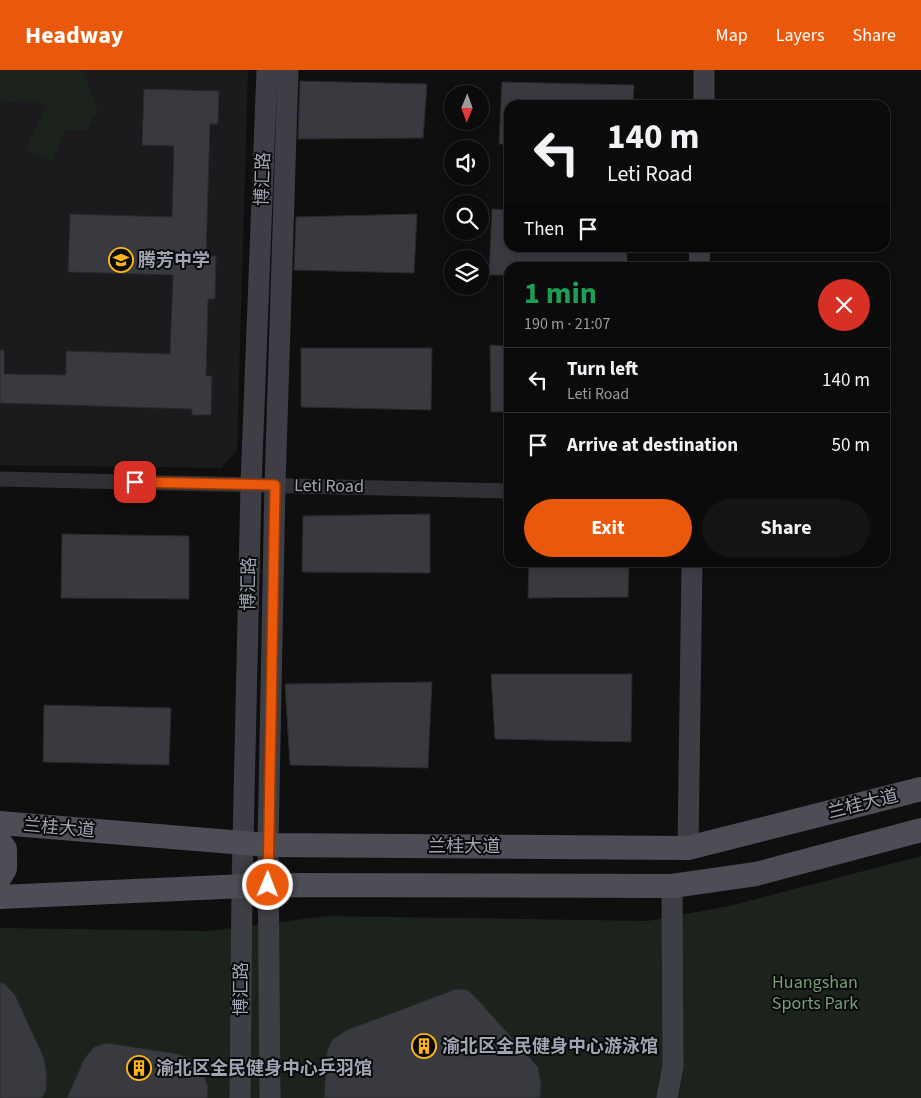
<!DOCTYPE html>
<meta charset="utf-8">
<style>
:root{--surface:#0b0b0c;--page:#141415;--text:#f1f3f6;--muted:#9a9b9d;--line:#2b2b2d;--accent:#ea580c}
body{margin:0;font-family:"Source Sans 3","Noto Sans SC",sans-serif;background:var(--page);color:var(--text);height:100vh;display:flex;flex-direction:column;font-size:19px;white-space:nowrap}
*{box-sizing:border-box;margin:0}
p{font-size:16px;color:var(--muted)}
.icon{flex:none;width:28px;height:28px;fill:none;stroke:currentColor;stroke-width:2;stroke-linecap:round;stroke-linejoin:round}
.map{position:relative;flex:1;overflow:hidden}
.details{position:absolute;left:504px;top:192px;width:386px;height:305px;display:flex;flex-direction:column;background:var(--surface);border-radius:15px;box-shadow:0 2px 8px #0003,0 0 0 1px var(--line)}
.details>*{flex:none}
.top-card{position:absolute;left:504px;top:30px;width:386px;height:152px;border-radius:15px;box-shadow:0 2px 8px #0003,0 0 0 1px var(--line);background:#0b0b0c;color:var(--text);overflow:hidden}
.needle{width:32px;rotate:181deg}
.controls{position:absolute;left:444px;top:15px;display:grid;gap:10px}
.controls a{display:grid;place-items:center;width:45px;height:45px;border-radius:50%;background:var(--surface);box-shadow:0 2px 8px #0003,0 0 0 1px var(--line);font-size:25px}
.pin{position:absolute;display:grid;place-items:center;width:42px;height:42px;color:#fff;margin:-21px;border-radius:10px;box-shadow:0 2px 8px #0006}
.me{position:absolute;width:55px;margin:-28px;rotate:1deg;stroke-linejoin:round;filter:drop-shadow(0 0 4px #0008)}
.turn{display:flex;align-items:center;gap:18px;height:105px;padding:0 20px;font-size:22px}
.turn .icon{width:65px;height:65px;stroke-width:2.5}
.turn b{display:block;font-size:35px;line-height:42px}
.then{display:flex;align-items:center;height:48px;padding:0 20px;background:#0003;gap:10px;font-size:19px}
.round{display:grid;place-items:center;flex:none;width:52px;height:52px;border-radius:26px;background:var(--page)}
.overview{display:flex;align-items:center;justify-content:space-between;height:85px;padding:0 20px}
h1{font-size:30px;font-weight:700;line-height:38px;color:#1e9e55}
.button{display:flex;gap:10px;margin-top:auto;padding:10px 20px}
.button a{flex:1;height:58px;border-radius:30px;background:var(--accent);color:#fff;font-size:20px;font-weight:700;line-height:58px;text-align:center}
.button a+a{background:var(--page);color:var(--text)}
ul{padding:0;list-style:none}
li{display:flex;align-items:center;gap:15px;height:65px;padding:0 20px;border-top:1px solid var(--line)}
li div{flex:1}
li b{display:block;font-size:19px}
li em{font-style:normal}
header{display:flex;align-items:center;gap:30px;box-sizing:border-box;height:70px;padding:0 25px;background:var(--accent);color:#fff}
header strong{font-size:24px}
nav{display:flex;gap:28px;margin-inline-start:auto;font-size:18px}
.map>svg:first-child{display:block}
.built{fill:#1b1b1d}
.green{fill:#1b231c}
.building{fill:#383a3f;stroke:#29292d}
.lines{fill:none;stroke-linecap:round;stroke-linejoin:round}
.street{stroke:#303136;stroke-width:15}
.secondary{stroke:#3e3f46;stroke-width:21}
.primary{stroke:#4c4d55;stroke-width:24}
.route-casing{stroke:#983908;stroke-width:12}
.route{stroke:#ea580c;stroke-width:9}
.labels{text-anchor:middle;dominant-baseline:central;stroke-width:4;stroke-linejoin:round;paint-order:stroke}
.street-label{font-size:18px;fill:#9fa5b3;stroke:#0a0a0b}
.poi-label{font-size:18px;font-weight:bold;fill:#9fa5b3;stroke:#0a0a0b;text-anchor:start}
.park-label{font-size:18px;fill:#749f77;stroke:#0a0a0b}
</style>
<header>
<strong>Headway</strong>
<nav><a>Map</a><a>Layers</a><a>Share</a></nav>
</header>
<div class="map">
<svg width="921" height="1028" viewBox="0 0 921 1028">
<rect width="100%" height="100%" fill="#0f0f10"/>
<path class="built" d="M0,0H248L237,381L221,398L0,395Z"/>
<path class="green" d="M0,0H83L97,41L87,60L64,61L52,91L26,80L46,35L33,29L15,32L0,31Z
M921,786V1028H0V858L207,861L327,846L647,851L729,836Z"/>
<path class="building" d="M300,11L427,14L423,68L298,69Z
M502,12L634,15L633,35H509V74H499Z
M144,19L219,21L218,54H210L206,185L216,186L215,229H208L206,306H212L211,345H192V339L0,333V280H4V304L66,305V281L170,284L173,205L68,202L70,144L172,147L174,76L142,75Z
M492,139L509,140V178H627V198H509V205H489Z
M417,144L414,203L294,200L296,147Z
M490,275L509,276V342H491Z
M301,278H432L431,340L301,337Z
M430,444V503L302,502L303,446Z
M62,464L189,466V529L61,528Z
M529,492H629L628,527L528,528Z
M491,604H632L631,672L495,669Z
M432,612L428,698L290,695L285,614Z
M44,635L171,638L169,695L43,692Z
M0,912L5,914L15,925L44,988L47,1006L46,1020L42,1028H0Z
M456,919L468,920L480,932L538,997L541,1014L540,1028H324L327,981L332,970L347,960Z
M107,973L178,984L193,990L204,1005L208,1018L207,1028H67L84,989L94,977Z"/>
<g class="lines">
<path class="street" d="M0,409L509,421"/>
<path class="secondary" d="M704,35V0
M699,198L700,178
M688,778L692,492
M240,1028L242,816L251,415L267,0
M270,1028L268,775L275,415L288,0
M667,1028L673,996L672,816"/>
<path class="primary" d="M0,753L268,775L688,778L921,719
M0,772L5,779V799L0,807
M0,827L268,815L672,816L756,804L921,760"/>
</g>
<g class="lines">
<defs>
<path id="route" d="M135,412L275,415L268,815"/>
</defs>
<use href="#route" class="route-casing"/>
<use href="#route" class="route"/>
</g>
<defs>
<symbol id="school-ring" viewBox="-11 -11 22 22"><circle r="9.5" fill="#0a0a0b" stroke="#ffb519" stroke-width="1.5"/><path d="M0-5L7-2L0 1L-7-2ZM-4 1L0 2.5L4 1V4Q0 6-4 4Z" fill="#ffb519"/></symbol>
<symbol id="building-ring" viewBox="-11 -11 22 22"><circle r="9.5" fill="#0a0a0b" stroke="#ffb519" stroke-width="1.5"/><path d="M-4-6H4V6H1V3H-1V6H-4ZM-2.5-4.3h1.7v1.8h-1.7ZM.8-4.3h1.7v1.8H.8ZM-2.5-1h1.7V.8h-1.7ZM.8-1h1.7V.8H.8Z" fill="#ffb519"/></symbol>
</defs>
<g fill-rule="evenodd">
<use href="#school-ring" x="107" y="176" width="28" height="28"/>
<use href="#building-ring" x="410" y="962" width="28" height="28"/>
<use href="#building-ring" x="125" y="984" width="28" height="28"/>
</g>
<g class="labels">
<g class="street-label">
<text transform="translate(263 109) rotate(-88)">博汇路</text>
<text transform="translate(329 416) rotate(1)">Leti Road</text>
<text transform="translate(249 514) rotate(-89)">博汇路</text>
<text transform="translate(863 734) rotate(-14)">兰桂大道</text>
<text transform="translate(59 758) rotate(5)">兰桂大道</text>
<text x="464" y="776">兰桂大道</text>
<text transform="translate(241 919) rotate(-90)">博汇路</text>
</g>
<g class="poi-label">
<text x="138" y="190">腾芳中学</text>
<text x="442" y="976">渝北区全民健身中心游泳馆</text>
<text x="156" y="998">渝北区全民健身中心乒羽馆</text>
</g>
<g class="park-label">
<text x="815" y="912">Huangshan<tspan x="815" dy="21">Sports Park</tspan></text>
</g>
</g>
</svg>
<div class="controls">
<a><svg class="needle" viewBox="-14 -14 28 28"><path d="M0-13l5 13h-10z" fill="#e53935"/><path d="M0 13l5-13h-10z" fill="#9a9b9d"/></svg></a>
<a><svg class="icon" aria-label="sound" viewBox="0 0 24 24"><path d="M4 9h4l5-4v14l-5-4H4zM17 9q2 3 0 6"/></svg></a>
<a><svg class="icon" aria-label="search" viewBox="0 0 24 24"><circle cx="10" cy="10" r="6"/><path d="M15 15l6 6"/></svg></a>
<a><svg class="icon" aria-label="layers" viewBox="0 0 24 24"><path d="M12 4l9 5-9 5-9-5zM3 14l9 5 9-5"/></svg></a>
</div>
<div class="pin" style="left:135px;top:412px;background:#d93025"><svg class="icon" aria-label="arrive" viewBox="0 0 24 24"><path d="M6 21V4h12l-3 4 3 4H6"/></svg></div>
<svg class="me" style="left:268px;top:815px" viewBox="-20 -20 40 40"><circle r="17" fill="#ea580c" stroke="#fff" stroke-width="3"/><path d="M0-11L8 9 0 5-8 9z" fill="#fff"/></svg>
<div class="top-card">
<div class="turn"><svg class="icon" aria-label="left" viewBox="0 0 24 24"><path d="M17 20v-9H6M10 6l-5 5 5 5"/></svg><div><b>140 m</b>Leti Road</div></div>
<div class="then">Then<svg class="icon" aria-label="arrive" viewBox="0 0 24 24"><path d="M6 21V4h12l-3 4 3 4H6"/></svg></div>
</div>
<section class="details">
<div class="overview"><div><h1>1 min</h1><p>190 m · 21:07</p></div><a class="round" style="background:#d93025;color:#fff"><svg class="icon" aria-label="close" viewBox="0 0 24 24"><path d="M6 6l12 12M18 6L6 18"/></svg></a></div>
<ul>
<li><svg class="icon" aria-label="left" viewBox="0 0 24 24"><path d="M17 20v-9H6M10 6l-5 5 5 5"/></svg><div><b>Turn left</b><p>Leti Road</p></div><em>140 m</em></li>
<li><svg class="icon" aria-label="arrive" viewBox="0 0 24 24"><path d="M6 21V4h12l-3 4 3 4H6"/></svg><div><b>Arrive at destination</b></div><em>50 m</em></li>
</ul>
<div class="button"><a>Exit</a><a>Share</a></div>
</section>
</div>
